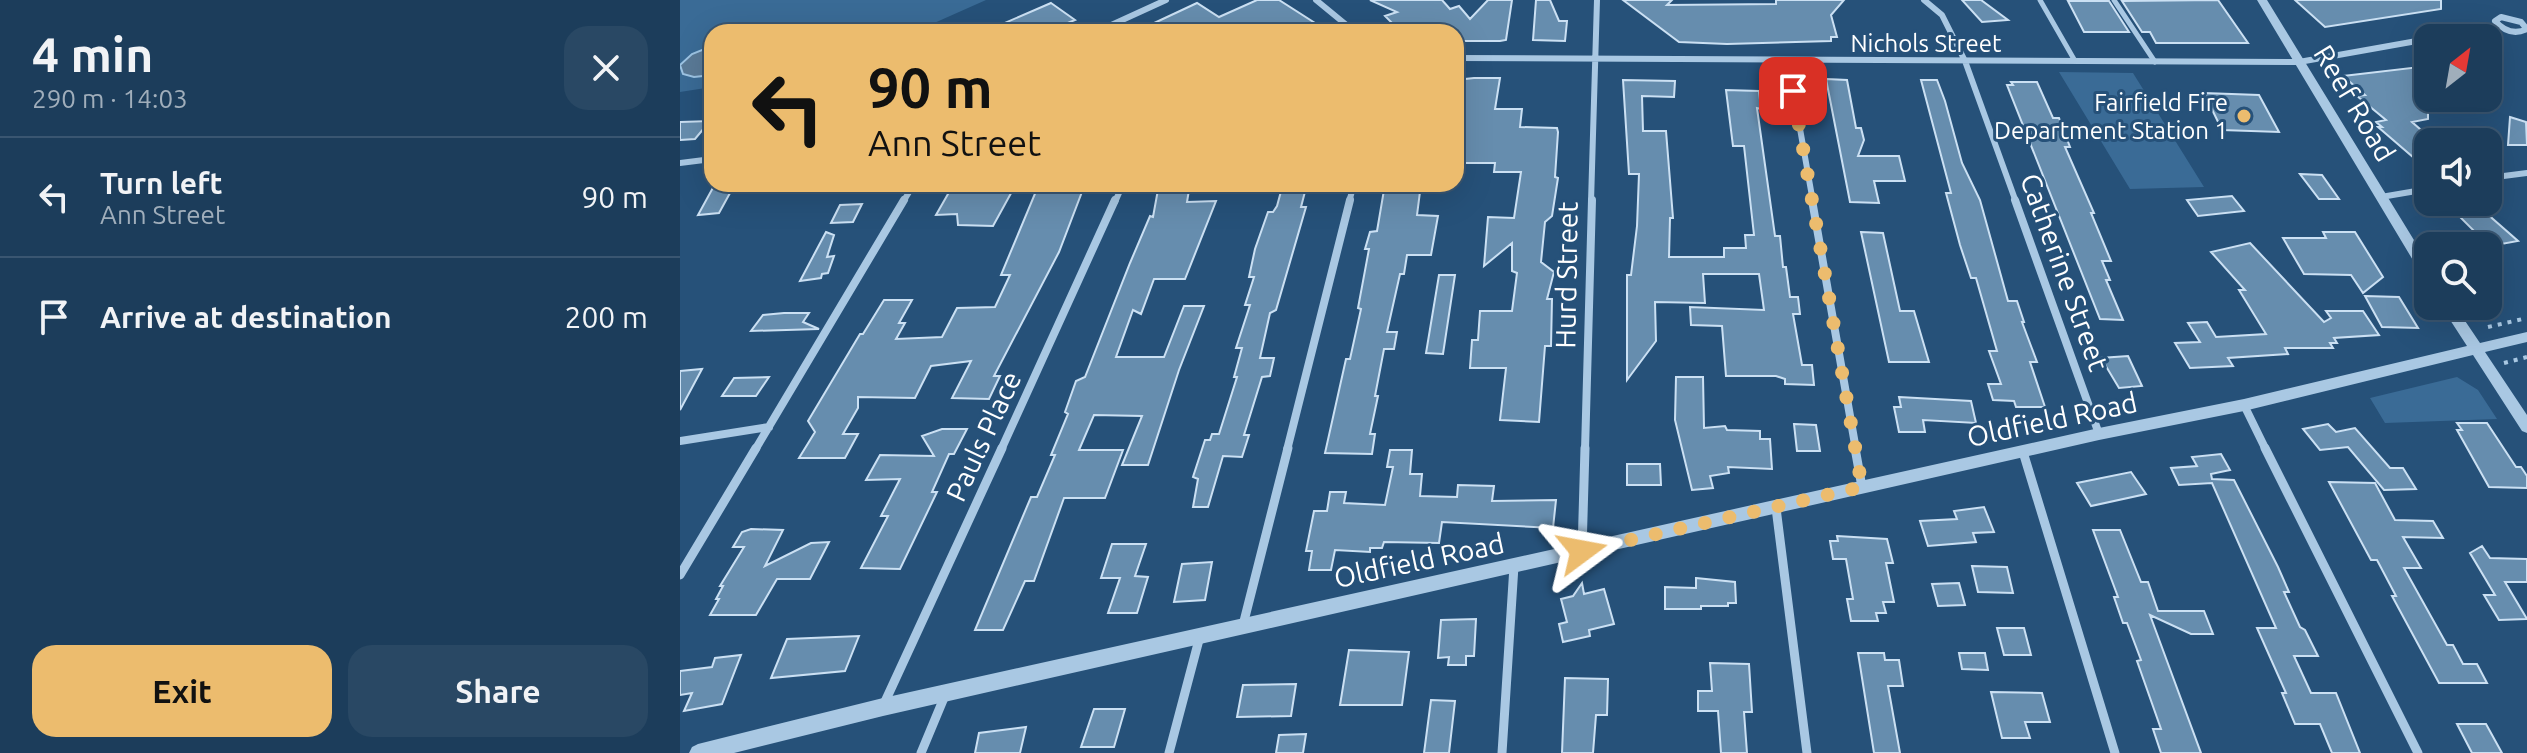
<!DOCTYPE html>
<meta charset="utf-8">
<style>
:root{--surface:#1c3d5b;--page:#294864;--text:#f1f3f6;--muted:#a0aebb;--line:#3a5671;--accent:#ecbc6e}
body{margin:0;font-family:Ubuntu,sans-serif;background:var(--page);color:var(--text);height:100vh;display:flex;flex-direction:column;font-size:30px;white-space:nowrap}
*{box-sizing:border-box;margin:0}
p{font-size:26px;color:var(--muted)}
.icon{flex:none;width:44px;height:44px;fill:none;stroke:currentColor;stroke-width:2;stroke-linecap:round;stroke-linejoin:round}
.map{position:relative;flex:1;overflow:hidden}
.panel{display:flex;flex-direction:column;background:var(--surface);width:680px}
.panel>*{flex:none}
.guide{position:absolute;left:24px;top:24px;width:760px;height:168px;border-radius:24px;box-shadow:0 8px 32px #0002,0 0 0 2px var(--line);background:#ecbc6e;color:#111;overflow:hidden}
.needle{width:52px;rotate:31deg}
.controls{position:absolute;left:1734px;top:24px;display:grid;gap:16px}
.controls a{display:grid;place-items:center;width:88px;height:88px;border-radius:16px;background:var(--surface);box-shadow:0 8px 32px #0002,0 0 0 2px var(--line);font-size:40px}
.pin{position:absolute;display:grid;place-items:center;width:68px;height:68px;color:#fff;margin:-34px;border-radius:16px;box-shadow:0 4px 12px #0006}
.me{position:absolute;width:88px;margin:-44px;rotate:77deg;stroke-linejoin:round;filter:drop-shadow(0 0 6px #0008)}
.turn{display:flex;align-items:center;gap:28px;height:168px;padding:0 32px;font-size:36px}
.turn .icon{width:104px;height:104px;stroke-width:2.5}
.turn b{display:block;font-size:56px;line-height:68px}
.round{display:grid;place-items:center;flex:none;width:84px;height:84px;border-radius:24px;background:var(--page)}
.summary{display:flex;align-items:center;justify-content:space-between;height:136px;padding:0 32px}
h1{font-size:48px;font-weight:700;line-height:60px}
.button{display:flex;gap:16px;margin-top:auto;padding:16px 32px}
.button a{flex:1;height:92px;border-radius:24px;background:var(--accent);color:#111;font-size:32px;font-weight:700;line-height:92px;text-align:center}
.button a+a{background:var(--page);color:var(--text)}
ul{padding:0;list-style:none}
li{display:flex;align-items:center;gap:24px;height:120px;padding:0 32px;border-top:2px solid var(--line)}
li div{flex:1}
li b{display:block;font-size:30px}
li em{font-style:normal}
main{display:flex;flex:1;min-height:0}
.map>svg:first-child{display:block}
.green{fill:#3a6b96}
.water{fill:#5a7a97;stroke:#9dc4e4;stroke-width:2}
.building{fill:#668dae;stroke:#cbe0f3;stroke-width:2}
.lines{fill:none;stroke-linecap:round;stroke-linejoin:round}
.path{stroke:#a9c8e3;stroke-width:4;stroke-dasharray:4 6;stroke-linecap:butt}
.service{stroke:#a9c8e3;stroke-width:5}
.minor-far2{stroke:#a9c8e3;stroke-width:6}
.minor-far1{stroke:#a9c8e3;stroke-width:8}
.minor{stroke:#a9c8e3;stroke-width:9}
.tertiary{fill:#a9c8e3;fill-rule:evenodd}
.route{stroke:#ecbc6e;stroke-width:14;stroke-dasharray:0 25.2}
.poi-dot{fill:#ecbc6e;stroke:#265179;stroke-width:3}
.labels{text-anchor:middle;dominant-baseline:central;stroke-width:6;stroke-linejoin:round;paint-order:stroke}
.far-street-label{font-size:24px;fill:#fff;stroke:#265179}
.far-poi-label{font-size:24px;fill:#fff;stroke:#265179;text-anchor:end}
.street-label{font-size:28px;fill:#fff;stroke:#265179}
</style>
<main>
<section class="panel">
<div class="summary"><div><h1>4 min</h1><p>290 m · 14:03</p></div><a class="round"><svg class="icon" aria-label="close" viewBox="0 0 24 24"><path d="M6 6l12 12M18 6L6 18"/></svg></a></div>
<ul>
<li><svg class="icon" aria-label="left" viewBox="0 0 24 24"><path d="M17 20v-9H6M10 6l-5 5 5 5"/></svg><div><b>Turn left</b><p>Ann Street</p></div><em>90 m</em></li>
<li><svg class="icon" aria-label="arrive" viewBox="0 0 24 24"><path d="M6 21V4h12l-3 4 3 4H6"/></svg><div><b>Arrive at destination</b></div><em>200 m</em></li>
</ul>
<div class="button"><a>Exit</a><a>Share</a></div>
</section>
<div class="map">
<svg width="1847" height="753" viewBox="0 0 1847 753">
<rect width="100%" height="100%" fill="#265179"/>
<path class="green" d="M0,0H306L234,32H32V87L0,92Z
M1379,72L1453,73L1524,187L1450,189Z
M1777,377L1798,390L1817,419L1705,423L1690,398Z"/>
<path class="water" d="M32,46V75L14,77L3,74L0,65L12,54Z"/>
<path class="building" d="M577,0H599L649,32H455L517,3L539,17Z
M690,0H762L770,9L779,6L790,19L808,0H832L826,40L820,41H776V32H721L705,16L717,12Z
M856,0H870L879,21H887L885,41L853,40Z
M943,0H992L987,5L1096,4V0H1164L1151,15L1157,37H1151V41L1047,44L999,42Z
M1282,0H1301L1328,20L1302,22Z
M1538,0L1568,43H1476L1470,32H1462L1442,1Z
M1615,0H1761V9L1645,27Z
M1388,1H1429L1449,32H1404Z
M371,3L395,20L366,32H304Z
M1748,66V119L1732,122L1748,136V170L1698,127H1702L1696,122L1706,120L1677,96L1685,95L1663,76Z
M794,78H820L815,109H842L840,127L877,128L878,132L875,177L878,178L872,216L865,222L861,262L874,272L867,299H872L871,346H865L859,422L820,420L826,368H790L792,340H798L800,311H832L837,273L832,271V243L804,266L808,217L834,218L841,172H814L815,163H776V80Z
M1146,79L1167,80L1176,128H1181L1184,140L1178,156H1219L1225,181H1194L1199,203L1170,202Z
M943,80L995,81L994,97L962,96L963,131H986L993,218H990L989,257H1044V248H1066L1065,235H1074L1064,146H1053L1046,90L1079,91L1081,109L1077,108L1095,236H1100L1103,267H1106L1110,297H1118L1120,314H1113L1122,365H1132L1134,385L1105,384V379L1096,376H1046L1042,326L1011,325L1010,307L1084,310L1079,274H1023L1025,303L975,302L976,341L947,380V275H951L957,226L959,174H949Z
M1241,80H1257L1265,101L1282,163L1300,200L1328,301H1337L1344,322H1342L1357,362H1350L1365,407H1336L1334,401L1313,400L1308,384H1321L1309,351H1317L1296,278H1291L1280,245L1266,193H1271Z
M1331,82H1357L1373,118H1379L1390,147H1385L1414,213H1411L1431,261H1422L1430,280H1426L1443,320L1420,319L1327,85H1333Z
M1524,93L1579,95L1599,132L1542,130Z
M1830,117L1846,122L1847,145H1828Z
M30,121L15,139L0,140V122Z
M1620,174L1642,175L1659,199H1639Z
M35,184H55L39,213L18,215Z
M359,184H405L379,252L314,376H320L309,399L272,398L291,361L251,366L235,398L178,397V408L163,434H178L165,458H119L135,432L128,421L180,334H183L204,300H232L219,323H225L216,339L262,337L277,308L315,307L330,275H321Z
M479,184H510L507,202L536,201L505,279H474L461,314L453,310L436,357H484L504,306H524L499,370L468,465H442L462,416L414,415L399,450H443L425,498H384L354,581H345L323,630H295L351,497H357L375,455H371L388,414L385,412L396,381L405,377L450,263L470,216L473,217Z
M603,184H627L621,207H626L596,310L590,313L580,358H594L590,376L582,377L564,435H569L562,457L543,456L528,507H513L518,479L513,477L525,440H530L532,434H539L557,377H554L562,348H556L570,305H565L574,277H569L575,249L588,212H593L597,206Z
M705,184H741L737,215L758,216L751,255H727L724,274H720L707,332H717L714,349H704L695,396H698L690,434H695L692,454L645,453L666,359H670L681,309L678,308L689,249H685L690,232L697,231Z
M335,186L313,226L278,225L277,214L256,215L272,187Z
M1552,196L1564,211L1518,216L1507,200Z
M1796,202L1805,212L1838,241L1816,245L1807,237L1801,238L1770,207Z
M182,204L173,222L151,223L160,205Z
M146,232L154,235L147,257L154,256L148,273L142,274L141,278L120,281Z
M1181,232L1203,233L1220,311H1234L1249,362H1209Z
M1643,232H1675L1703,277L1683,293L1671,275L1624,274L1603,238H1646Z
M1570,243L1644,322L1651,318L1646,311H1683L1699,335L1654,338L1657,343H1650L1653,348H1605L1608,354L1548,358L1553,366L1510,368L1495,343L1520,342L1508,323L1527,322L1536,337L1586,334L1559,290H1565L1531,252Z
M759,275H775L763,354L746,353Z
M1685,296L1719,297L1738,328L1702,327Z
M104,313H129L123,322L139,329L71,331L83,315Z
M1448,356L1462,386L1439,388L1421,358Z
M22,369L0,410V371Z
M89,377L76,396H42L54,378Z
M996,377H1023L1024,428L1045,426L1047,430L1080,431V439H1090L1092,469L1048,467L1049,473L1030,476L1033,488L1012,490L995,420Z
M1219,397L1291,401L1296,423L1243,420L1245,432H1219L1214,407H1221Z
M1777,423H1807L1836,467H1841L1847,476V488L1809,487L1777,430H1782Z
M1114,424L1136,425L1140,451H1117Z
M1648,424L1656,432L1675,428L1710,468H1723L1736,489L1704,490L1668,447L1640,450L1623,429Z
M262,429H287L274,454H269L252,492H257L220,569L181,568L208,516H201L220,479L186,480L200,455L254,456L242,436Z
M710,450H732L730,474H742L740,496L777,497L778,485L814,486L812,501L876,500L873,528L762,522L759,543L704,542L702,548H690V552L655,550L651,570H629L632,551H626L634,511H647L650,492H666L664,503L705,505L713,467H707Z
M1541,454L1550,470L1531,474L1532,479L1554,480L1598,567L1609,592H1604L1620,627L1625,630L1638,656H1614L1631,693H1656L1680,753H1652L1640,724H1615L1602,693H1606L1577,628H1596L1532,483L1499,485L1491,468L1517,466L1512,457Z
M947,464H980L981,485H947Z
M1451,472L1466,494L1411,506L1397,483Z
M1649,482L1695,483L1715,520L1753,521L1763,538L1723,537L1741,568H1724L1767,645H1773L1783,664H1797L1807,683H1759L1712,596H1716L1697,560H1691Z
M1304,507L1314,532L1293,533L1296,542L1248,546L1240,521L1277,519L1274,511Z
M71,529L103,530L85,566L131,543L149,542L130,579H97L76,615H30L39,599H36L43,586H40L64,547H53L62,532Z
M1413,530H1440L1461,582H1468L1478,611H1524L1533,634H1511L1470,615L1521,753H1481L1473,729H1481L1457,661L1461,660L1447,623H1443L1434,597H1438Z
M1157,536L1207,539L1213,563H1206L1214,602H1203L1206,613H1196L1198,621H1171L1167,599H1173L1166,559H1153L1150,541H1158Z
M432,544H466L455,576L468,577L457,613H428L440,578H421Z
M1802,546L1810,558L1847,559V582H1825L1847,619L1819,620L1804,595H1815L1790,553Z
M532,562L525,600L494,602L502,564Z
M1292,566L1327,567L1333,593L1298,592Z
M1016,578L1055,582L1056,603H1048V606H1021V609H985V587L1016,588Z
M902,583L904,594L924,589L934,624L909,630L910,636L883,642L879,624L887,622L881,599L893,596Z
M1279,583L1285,605L1258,606L1252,584Z
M796,619L794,656H786V665H768L769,657L758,658L761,620Z
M1317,628H1344L1351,655H1324Z
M179,636L165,671L91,678L107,639Z
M669,650L729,652L722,705H660Z
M1178,653H1204L1205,660H1219L1223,686H1208L1220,753H1194Z
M1279,653H1305L1308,670L1282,669Z
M61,655L42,704L4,711L12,693L0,695V671L32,667L35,658Z
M1030,663L1069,664L1072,712H1064L1067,753H1041L1038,711H1018V691H1032Z
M885,678L928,679L927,715H916L913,753H882Z
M616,684L611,716L557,717L563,685Z
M1311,692L1362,693L1370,722H1345L1350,738H1322Z
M751,700L775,701L769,753H744Z
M414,709H445L434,747H401Z
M1777,724H1806L1822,753H1792Z
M346,727L340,753H295L299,733Z
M626,734L623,753H596L599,735Z"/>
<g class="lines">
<path class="path" d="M1808,327L1847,318
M1824,363L1847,357"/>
<path class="service" d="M1360,0L1395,61
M1434,0L1475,62"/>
<path class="minor-far2" d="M636,0L675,32
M1244,0L1262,15L1285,61L1336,202
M1821,17L1841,22L1847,29C1835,35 1824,31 1815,21Z
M416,32L486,0
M1755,38L1820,27
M776,58L1619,62L1748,39
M1108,61L1133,202
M0,163L32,159
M1808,178L1847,173
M1701,197L1748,189
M223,202L234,184
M435,202L443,184
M669,202L674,184
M911,202L917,0"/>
<path class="minor-far1" d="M1132,200L1176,450
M1335,200L1419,434
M1564,405L1586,450
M0,441L89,427
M75,450L224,200
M321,450L435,200
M607,450L670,200
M905,450L912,200"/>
<path class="minor" d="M1175,448L1182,487
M1585,448L1738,753
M1343,452L1435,753
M1096,508L1127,753
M902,551L905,448
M0,575L76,448
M563,625L608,448
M203,706L322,448
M241,753L266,693
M489,753L520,636
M822,753L834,566"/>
<path class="tertiary" d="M1577,0H1587L1748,263V279L1743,277Z
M1761,306H1775L1800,343L1847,332V342L1805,352L1847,415V433L1842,431L1793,355L1564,411L1419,440L203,716L54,753H9L12,747L18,744L203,698L1419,428L1564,399L1787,346Z"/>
</g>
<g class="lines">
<path class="route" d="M902,551L1182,487L1113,91"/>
</g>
<circle class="poi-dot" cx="1564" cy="116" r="8"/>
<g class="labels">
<g class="far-street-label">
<text x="1246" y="43">Nichols Street</text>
</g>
<g class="far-poi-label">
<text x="1548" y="102">Fairfield Fire<tspan x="1548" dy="28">Department Station 1</tspan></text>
</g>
<g class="street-label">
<text transform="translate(1675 103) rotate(59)">Reef Road</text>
<text transform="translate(1385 272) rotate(70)">Catherine Street</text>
<text transform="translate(886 275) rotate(-89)">Hurd Street</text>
<text transform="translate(1372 419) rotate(-12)">Oldfield Road</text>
<text transform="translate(303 436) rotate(-65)">Pauls Place</text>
<text transform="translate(739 560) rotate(-12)">Oldfield Road</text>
</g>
</g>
</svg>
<div class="controls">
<a><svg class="needle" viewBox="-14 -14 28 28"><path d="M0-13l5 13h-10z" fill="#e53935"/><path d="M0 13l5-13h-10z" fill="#a0aebb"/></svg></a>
<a><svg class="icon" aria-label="sound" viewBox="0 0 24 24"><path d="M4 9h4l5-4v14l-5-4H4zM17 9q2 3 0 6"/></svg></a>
<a><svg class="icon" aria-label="search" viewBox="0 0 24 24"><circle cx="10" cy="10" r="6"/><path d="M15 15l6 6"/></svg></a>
</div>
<div class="pin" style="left:1113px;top:91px;background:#d93025"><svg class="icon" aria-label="arrive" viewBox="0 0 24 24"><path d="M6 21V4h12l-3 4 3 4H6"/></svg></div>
<svg class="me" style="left:902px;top:551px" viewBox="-20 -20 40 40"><path d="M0-17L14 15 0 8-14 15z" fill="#ecbc6e" stroke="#fff" stroke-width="4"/></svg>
<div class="guide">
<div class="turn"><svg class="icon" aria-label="left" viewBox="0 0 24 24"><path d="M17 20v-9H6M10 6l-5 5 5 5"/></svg><div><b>90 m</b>Ann Street</div></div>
</div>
</div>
</main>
